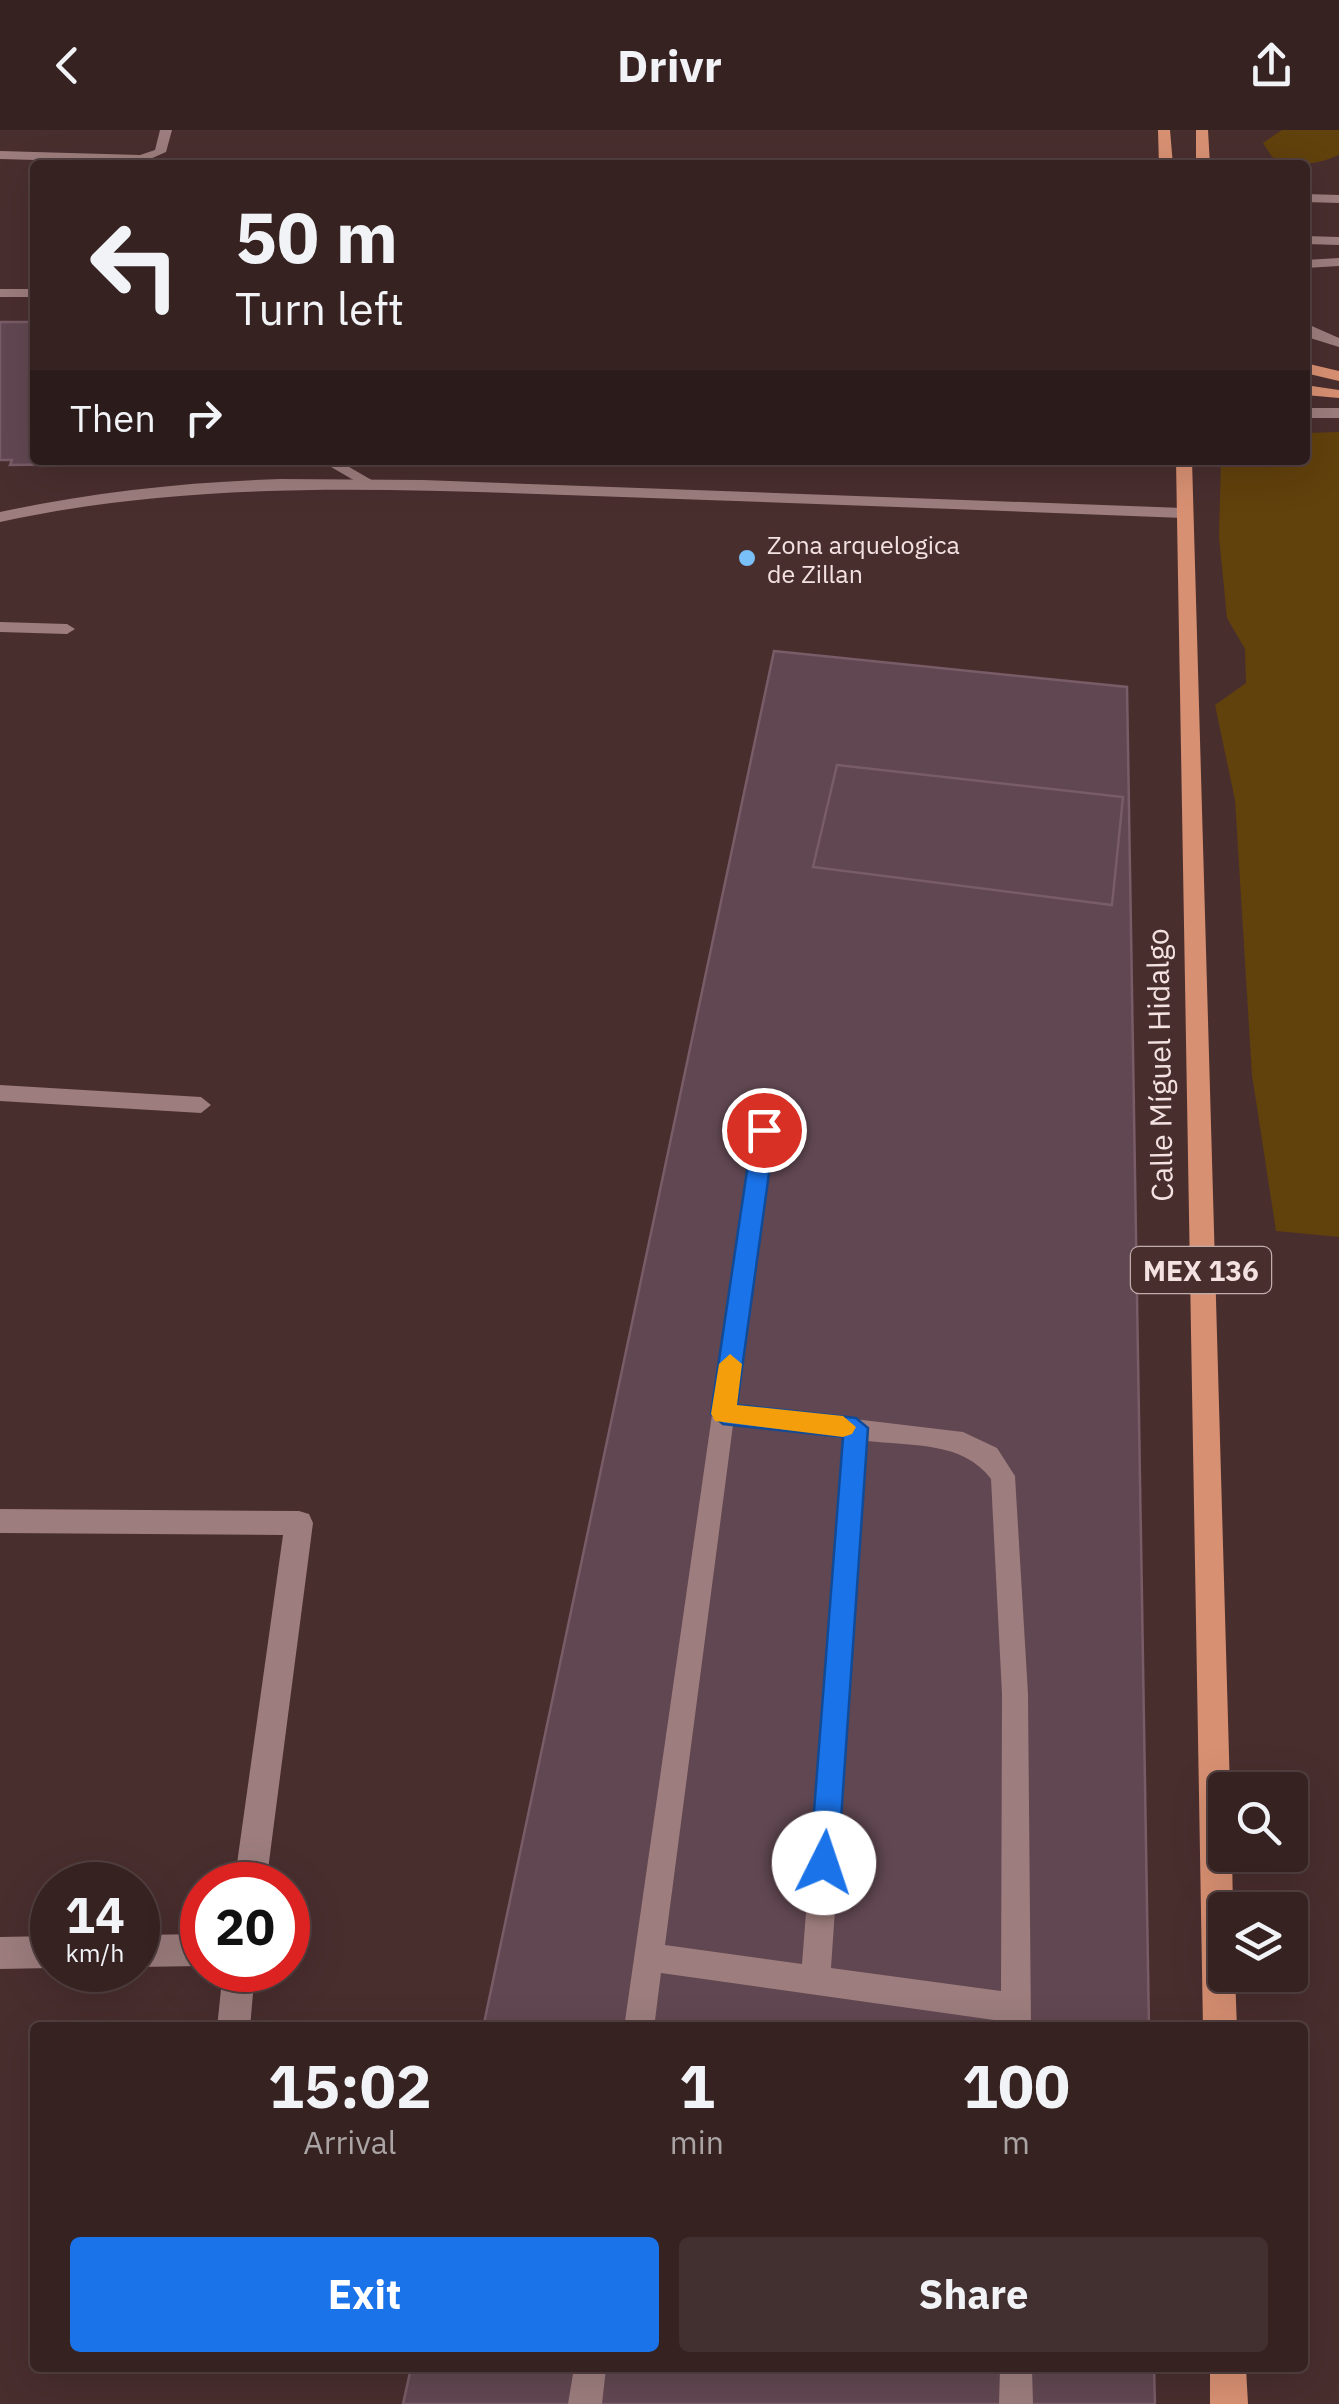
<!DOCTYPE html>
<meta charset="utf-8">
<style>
:root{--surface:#372222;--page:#422f2f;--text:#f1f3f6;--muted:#aaa4a5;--line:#513f40;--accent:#1a73e8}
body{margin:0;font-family:"IBM Plex Sans",sans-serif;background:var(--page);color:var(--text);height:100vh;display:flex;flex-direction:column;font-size:38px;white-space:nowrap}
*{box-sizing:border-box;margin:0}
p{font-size:32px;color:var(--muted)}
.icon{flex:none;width:55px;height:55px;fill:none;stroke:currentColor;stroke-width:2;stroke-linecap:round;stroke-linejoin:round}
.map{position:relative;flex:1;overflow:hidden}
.side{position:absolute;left:30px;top:1892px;width:1278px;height:350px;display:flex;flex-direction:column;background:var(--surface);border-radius:10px;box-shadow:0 10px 40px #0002,0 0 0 2px var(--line)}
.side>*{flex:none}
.banner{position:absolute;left:30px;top:30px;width:1280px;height:305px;border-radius:10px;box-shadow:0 10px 40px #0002,0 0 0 2px var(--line);background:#372222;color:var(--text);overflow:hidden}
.buttons{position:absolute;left:1208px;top:1642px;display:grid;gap:20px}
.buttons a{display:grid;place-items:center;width:100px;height:100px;border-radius:10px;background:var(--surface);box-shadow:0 10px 40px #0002,0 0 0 2px var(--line);font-size:50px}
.speed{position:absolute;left:30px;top:1732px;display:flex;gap:20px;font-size:50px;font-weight:700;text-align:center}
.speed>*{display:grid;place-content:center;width:130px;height:130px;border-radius:50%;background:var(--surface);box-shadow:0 10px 40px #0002,0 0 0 2px var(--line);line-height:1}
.speed small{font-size:25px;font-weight:400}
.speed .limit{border:15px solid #d22;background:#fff;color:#111}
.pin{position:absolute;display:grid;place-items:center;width:85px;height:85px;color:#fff;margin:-42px;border:5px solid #fff;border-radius:50%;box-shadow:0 2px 10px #0007}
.me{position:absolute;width:110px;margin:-55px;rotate:4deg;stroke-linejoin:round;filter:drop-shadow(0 0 8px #0008)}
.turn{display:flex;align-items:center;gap:35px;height:210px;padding:0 40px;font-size:45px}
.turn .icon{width:130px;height:130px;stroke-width:2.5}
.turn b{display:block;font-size:70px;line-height:85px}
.then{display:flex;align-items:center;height:95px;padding:0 40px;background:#0003;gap:20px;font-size:38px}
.eta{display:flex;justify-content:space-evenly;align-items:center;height:170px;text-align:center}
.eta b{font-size:60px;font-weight:700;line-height:70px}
.action{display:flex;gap:20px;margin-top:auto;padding:20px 40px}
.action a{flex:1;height:115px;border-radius:10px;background:var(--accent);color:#fff;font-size:40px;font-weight:700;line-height:115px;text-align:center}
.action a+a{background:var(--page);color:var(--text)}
header{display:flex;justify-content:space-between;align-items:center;height:130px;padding:0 40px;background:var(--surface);font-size:45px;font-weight:700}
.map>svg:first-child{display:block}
.green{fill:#61410c}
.building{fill:#614751;stroke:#785c67;stroke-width:2.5}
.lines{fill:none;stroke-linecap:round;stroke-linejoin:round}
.service{fill:#9d7d7d;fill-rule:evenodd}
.minor{fill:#9d7d7d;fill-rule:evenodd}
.tertiary{fill:#9d7d7d;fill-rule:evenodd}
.secondary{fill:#9d7d7d;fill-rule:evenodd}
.primary{fill:#d89072;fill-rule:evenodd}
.route{fill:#1a73e8;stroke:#114b97;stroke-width:2.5}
.slow{fill:#f59e0b}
.poi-dot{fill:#79bff8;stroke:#492e2e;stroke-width:4}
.labels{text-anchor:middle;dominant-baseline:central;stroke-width:9;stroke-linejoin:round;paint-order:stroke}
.far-poi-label{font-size:25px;fill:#f4e2e2;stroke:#492e2e;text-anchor:start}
.shield{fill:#492e2e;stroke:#c1acac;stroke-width:2.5}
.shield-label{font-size:28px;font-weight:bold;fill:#f4e2e2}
.street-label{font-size:30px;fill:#f4e2e2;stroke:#492e2e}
</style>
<header><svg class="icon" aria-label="back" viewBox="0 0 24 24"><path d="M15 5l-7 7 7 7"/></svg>Drivr<svg class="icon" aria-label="share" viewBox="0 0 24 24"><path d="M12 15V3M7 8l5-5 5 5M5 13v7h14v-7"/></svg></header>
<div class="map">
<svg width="1339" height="2274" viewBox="0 0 1339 2274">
<rect width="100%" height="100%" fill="#492e2e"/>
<path class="green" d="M1282,0H1339V25C1315,35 1300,37 1272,27L1263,13Z
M1339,302V1107L1276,1101L1252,945L1235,670L1215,575L1246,553L1245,519L1227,488L1219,407L1221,330H1305V303Z"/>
<path class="building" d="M0,192H35V330L165,333L10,335L12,330H0Z
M774,521L1127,557L1149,1898H483Z
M837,635L1123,667L1112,775L813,737Z
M411,2238H1154L1155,2274H403Z"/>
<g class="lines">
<path class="service" d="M160,0H172L166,22L141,33L0,29V21L140,25L155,20Z
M1305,64L1339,65V73L1305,72Z
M1305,106L1339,107V115L1305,114Z
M1339,128V136L1305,138V130Z
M1305,193L1339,208V217L1307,207Z
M319,330H337L382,356L369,359Z
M0,492L67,494L75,499L67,504L0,502Z
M0,955L201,967L211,975L201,983L0,971Z
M764,991L775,999L736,1275L963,1302L997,1318L1015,1346L1028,1564L1031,1898H1001V1891L661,1843L654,1898H624L753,999ZM733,1295L843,1308L802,1834L665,1815ZM867,1311C910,1316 963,1311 991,1349L1002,1564L1001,1861L831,1838Z
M574,2238H606L602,2274H568Z
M1000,2238H1032L1033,2274H999Z"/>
<path class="minor" d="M0,1379L299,1381L309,1384L313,1393L266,1755H234L283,1405L0,1403Z
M202,1804V1836L138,1837V1805Z
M52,1806V1838L0,1839V1807Z
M223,1840H255L250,1898H217Z"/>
<path class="tertiary" d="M0,159H35V167H0Z
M280,349L423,350L1183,378L1192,383L1183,388C987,380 790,373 594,366C394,359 197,349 0,392V382C93,362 185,352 280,349Z"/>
<path class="secondary" d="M1305,278H1339V288H1305Z"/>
<path class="primary" d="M1158,0H1170L1173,35H1159Z
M1196,0H1208L1210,35H1196Z
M1305,233L1339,241V251L1305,243Z
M1305,255L1339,260V268L1305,265Z
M1176,330H1192L1230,1660H1225V1725H1232L1233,1780H1225V1845H1235L1237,1898H1203Z
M1210,2238H1246L1248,2274H1210Z"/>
</g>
<path class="route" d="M764,991L775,1000L737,1275L856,1288L868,1298L838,1733L834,1743L824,1747L814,1743L810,1733L843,1307L723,1294L711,1284L753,1000Z"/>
<path class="slow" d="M730,1224L742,1234L737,1275L843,1286L856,1297L852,1304L843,1307L715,1291L711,1284L719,1234Z"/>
<circle class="poi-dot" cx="747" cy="428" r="10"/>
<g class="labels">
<g class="far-poi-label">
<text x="767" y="414">Zona arquelogica<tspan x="767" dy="29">de Zillan</tspan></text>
</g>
<rect class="shield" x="1131" y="1117" width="140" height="46" rx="8"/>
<g class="shield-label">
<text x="1201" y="1140">MEX 136</text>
</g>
<g class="street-label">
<text transform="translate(1159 935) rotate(-91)">Calle Míguel Hidalgo</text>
</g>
</g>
</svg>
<div class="buttons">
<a><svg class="icon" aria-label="search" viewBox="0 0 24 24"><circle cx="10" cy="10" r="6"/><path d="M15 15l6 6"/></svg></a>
<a><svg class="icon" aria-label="layers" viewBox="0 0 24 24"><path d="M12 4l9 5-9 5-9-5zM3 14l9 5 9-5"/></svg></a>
</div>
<div class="speed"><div>14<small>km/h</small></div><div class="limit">20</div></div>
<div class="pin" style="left:764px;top:1000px;background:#d93025"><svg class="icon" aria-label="arrive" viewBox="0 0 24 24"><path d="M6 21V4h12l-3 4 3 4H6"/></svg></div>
<svg class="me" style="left:824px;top:1733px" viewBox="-20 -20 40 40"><circle r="19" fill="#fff"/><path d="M0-13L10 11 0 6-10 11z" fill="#1a73e8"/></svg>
<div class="banner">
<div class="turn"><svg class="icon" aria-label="left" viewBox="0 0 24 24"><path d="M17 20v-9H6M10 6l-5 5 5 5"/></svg><div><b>50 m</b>Turn left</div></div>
<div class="then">Then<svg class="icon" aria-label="right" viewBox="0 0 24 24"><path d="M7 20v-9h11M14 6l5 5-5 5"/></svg></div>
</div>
<section class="side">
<div class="eta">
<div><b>15:02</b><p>Arrival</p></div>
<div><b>1</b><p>min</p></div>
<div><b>100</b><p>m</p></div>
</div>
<div class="action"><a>Exit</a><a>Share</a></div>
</section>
</div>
